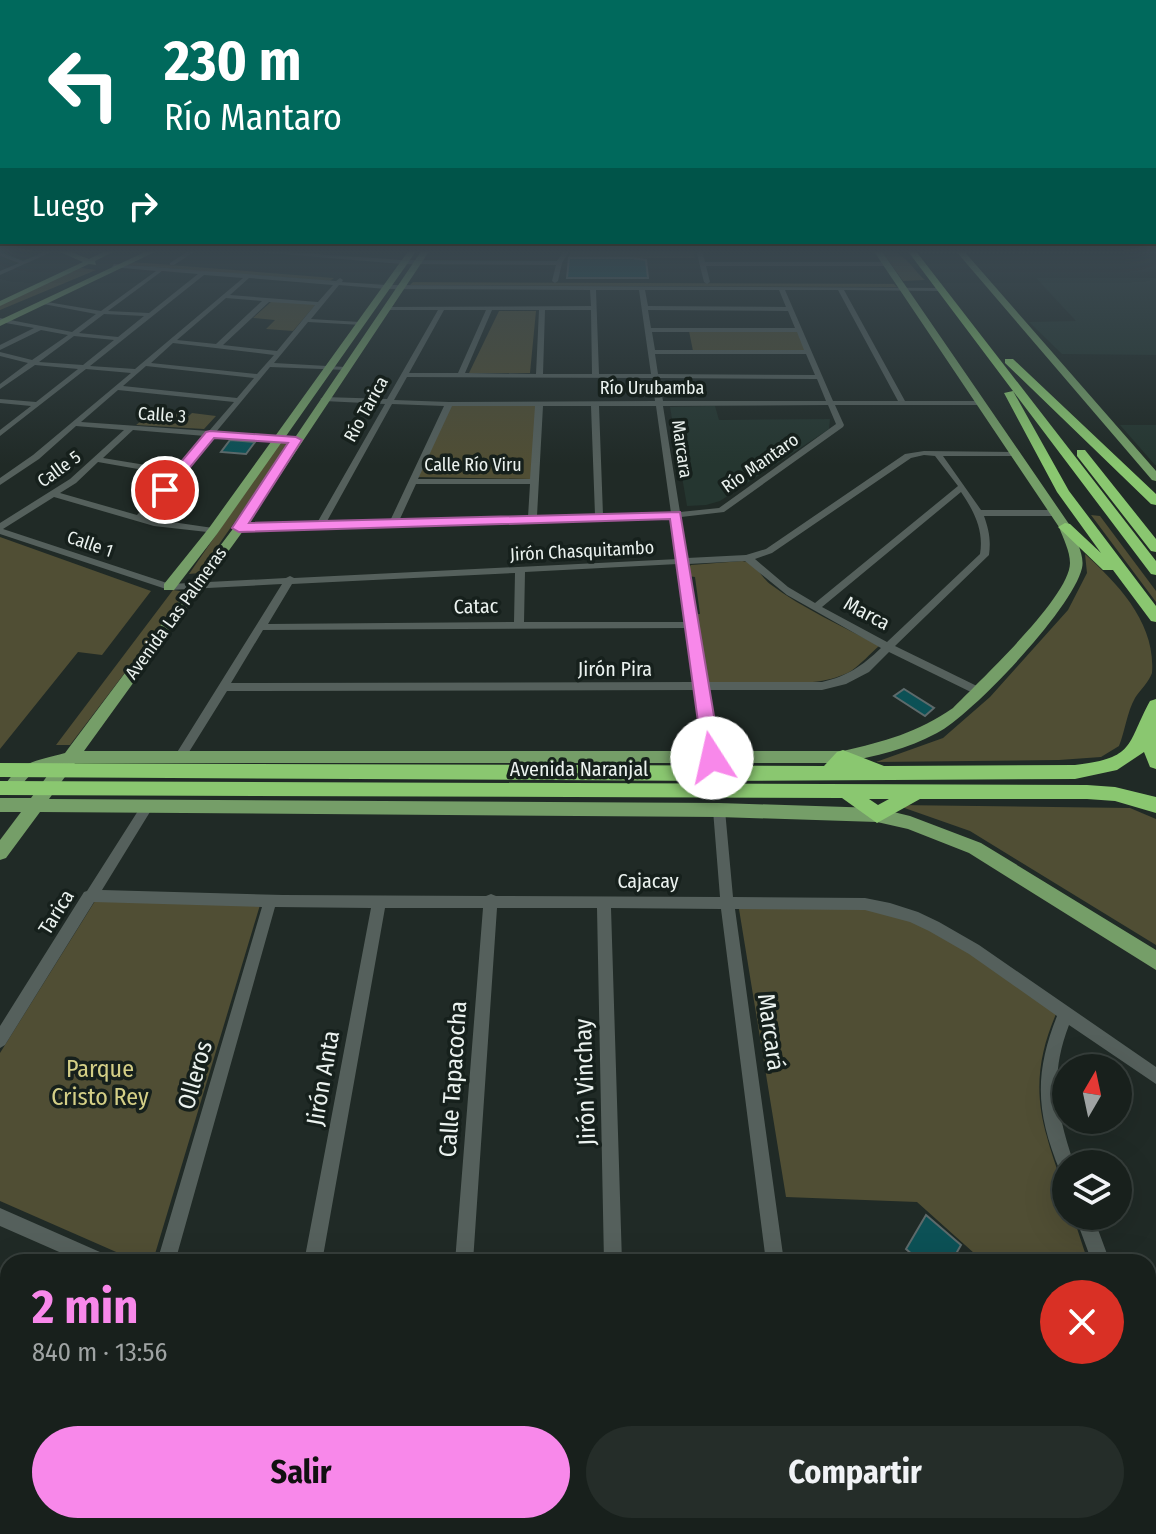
<!DOCTYPE html>
<html lang="es">
<meta charset="utf-8">
<style>
:root{--surface:#18201c;--page:#252d29;--text:#f1f3f6;--muted:#9fa3a3;--line:#363e3b;--accent:#f888ea}
body{margin:0;font-family:"Fira Sans Condensed",sans-serif;background:var(--page);color:var(--text);height:100vh;display:flex;flex-direction:column;font-size:30px;white-space:nowrap}
*{box-sizing:border-box;margin:0}
p{font-size:26px;color:var(--muted)}
.icon{flex:none;width:44px;height:44px;fill:none;stroke:currentColor;stroke-width:2;stroke-linecap:round;stroke-linejoin:round}
.map{position:relative;flex:1;overflow:hidden}
.details{position:absolute;left:0px;top:1254px;width:1156px;height:280px;display:flex;flex-direction:column;background:var(--surface);border-radius:24px 24px 0 0;box-shadow:0 8px 32px #0002,0 0 0 2px var(--line)}
.details>*{flex:none}
.top-card{position:absolute;left:0px;top:0px;width:1156px;height:244px;box-shadow:0 8px 32px #0002,0 0 0 2px var(--line);background:#00695c;color:#fff;overflow:hidden}
.needle{width:52px;rotate:9deg}
.controls{position:absolute;left:1052px;top:1054px;display:grid;gap:16px}
.controls a{display:grid;place-items:center;width:80px;height:80px;border-radius:50%;background:var(--surface);box-shadow:0 8px 32px #0002,0 0 0 2px var(--line);font-size:40px}
.pin{position:absolute;display:grid;place-items:center;width:68px;height:68px;color:#fff;margin:-34px;border:4px solid #fff;border-radius:50%;box-shadow:0 2px 8px #0007}
.me{position:absolute;width:88px;margin:-44px;rotate:350deg;stroke-linejoin:round;filter:drop-shadow(0 0 6px #0008)}
.turn{display:flex;align-items:center;gap:28px;height:168px;padding:0 32px;font-size:36px}
.turn .icon{width:104px;height:104px;stroke-width:2.5}
.turn b{display:block;font-size:56px;line-height:68px}
.then{display:flex;align-items:center;height:76px;padding:0 32px;background:#0003;gap:16px;font-size:30px}
.round{display:grid;place-items:center;flex:none;width:84px;height:84px;border-radius:42px;background:var(--page)}
.headline{display:flex;align-items:center;justify-content:space-between;height:136px;padding:0 32px}
h1{font-size:48px;font-weight:700;line-height:60px;color:var(--accent)}
.primary-button{display:flex;gap:16px;margin-top:auto;padding:16px 32px}
.primary-button a{flex:1;height:92px;border-radius:48px;background:var(--accent);color:#111;font-size:32px;font-weight:700;line-height:92px;text-align:center}
.primary-button a+a{background:var(--page);color:var(--text)}
.map>svg:first-child{display:block}
.built{fill:#253630}
.green{fill:#504e34}
.building{fill:#0c5156;stroke:#5d6a6b;stroke-width:2}
.lines{fill:none;stroke-linecap:round;stroke-linejoin:round}
.minor{fill:#55605c;fill-rule:evenodd}
.major{fill:#759e68;fill-rule:evenodd}
.highway{fill:#8ac770;fill-rule:evenodd}
.route{fill:#f888ea;stroke:#a15898;stroke-width:2}
.labels{text-anchor:middle;dominant-baseline:central;stroke-width:7;stroke-linejoin:round;paint-order:stroke}
.far-street-label{font-size:18px;fill:#ebf2ef;stroke:#16201c}
.street-label{font-size:20px;fill:#ebf2ef;stroke:#16201c}
.near-street-label{font-size:24px;fill:#ebf2ef;stroke:#16201c}
.near-park-label{font-size:24px;fill:#d4cf86;stroke:#16201c}
</style>
<div class="map">
<svg width="1156" height="1534" viewBox="0 0 1156 1534">
<rect width="100%" height="100%" fill="#202a26"/>
<path class="built" d="M1036,278H1156V355L1062,354L1029,322L1076,321Z
M715,406L719,420L830,419L829,429L720,501L706,505L687,506L670,407Z
M1120,425H1156V465H1155Z
M1148,1463L1156,1487V1534H843L842,1526H1148Z"/>
<path class="green" d="M572,250H693L695,258H568Z
M881,250C905,250 910,267 925,280L903,281Z
M132,262L334,278L330,281L127,265Z
M76,267L96,270L0,310V305Z
M413,282L894,284L897,287L410,285Z
M272,301L316,304L293,331L266,329L275,320L253,318Z
M499,311H536L530,373H469Z
M689,331H798L806,351H693Z
M451,405L536,406L531,479L417,477Z
M154,411L189,414L180,424L192,413L216,416L204,429L136,425Z
M281,441L289,444L199,573L189,574Z
M1091,515L1100,516L1156,591V602Z
M0,537L151,591L102,655L78,652L0,749Z
M1085,554C1118,584 1156,623 1152,673C1149,682 1140,690 1135,698C1127,712 1125,731 1119,746L1101,757L1059,760L876,762L943,738L990,697L1068,610L1087,573Z
M742,561C757,563 759,575 770,584C803,609 843,626 879,646C870,654 861,664 851,671C817,691 746,682 706,682L703,680L693,614H700L695,577L688,576L687,568L691,565Z
M173,590L186,592L70,745H56Z
M896,805L1130,808L1156,819V945L970,831Z
M95,901L260,905L155,1254L139,1262L0,1201V1053Z
M739,909C790,909 849,901 899,916C957,932 1008,980 1056,1014C1038,1056 1034,1093 1047,1137C1054,1164 1066,1187 1066,1216H1073L1088,1262H984L917,1202L786,1197Z"/>
<path class="building" d="M632,258L646,260L648,278H567L569,258Z
M230,440L255,442L246,454L221,452Z
M904,689L934,708L925,716L894,696Z
M926,1215L961,1245L957,1252L968,1262H921L906,1249Z"/>
<g class="lines">
<path class="minor" d="M48,250H56L0,275V271L19,263L0,256V252L23,261Z
M190,250H197L174,265H170V263Z
M232,250H258L402,260L557,261L564,250H570L562,263L558,281L555,283L552,281L556,265L402,264Z
M696,250H702L705,262H886L889,264L886,266H706L710,282L707,284L704,282Z
M919,250H1156V253H921Z
M114,264L336,281L340,278L343,280L342,282L386,285L943,288L941,291L844,290L905,401H982V405H835L844,425L843,427L724,512L681,517L687,558L746,555L766,549L905,454L924,451L1016,452L1017,454L1013,456H943L981,510H1053L1057,513L1053,516H984C989,530 991,540 989,555L895,646L981,688L983,691L977,695L889,652L869,672L846,684L822,690H707L718,758L716,761H708L706,758L696,690L227,691L184,760L180,762L174,757L176,754L282,584L169,590L0,534V523L70,479L124,430L76,426L39,459L0,485V478L33,455L131,373L86,369L0,436V430L31,406L0,403V399L36,402L78,369L35,365L0,389V384L28,363L0,356V352L32,360L68,335L41,330L0,350V345L34,328L0,322V318L72,332L96,314L38,303L41,301L101,311L156,271L112,267ZM162,271L198,274L149,313L108,311ZM204,275L243,278L135,369L90,366ZM249,278L333,285L318,302L230,295ZM339,285L386,289L590,290L591,306L385,307L387,310H438L387,399L324,397L320,399L324,401L385,404L317,523L239,525L236,526V530L672,518L678,559L294,578L290,576L286,578L170,584L3,529L54,497L154,526L216,533V529L213,528L145,518L213,436L299,442V438H296L216,432L270,367L347,370V368L345,367L274,363L308,322L362,325L363,324L360,322L311,319ZM596,290H639L651,374H599ZM645,290H779L786,307L648,306ZM785,290H838L898,401H833ZM226,298L262,301L216,344L177,340ZM269,302L315,305L277,351L223,345ZM444,310H486L458,373H409ZM492,310H539L536,374L465,373ZM545,310H591L592,374H543ZM648,310L788,311L795,328H651ZM104,314L144,316L118,337L79,333ZM652,332H797L804,350H655ZM74,336L114,340L83,365L39,362ZM173,343L274,355L257,374L151,363ZM655,354H806L815,375L658,374ZM146,366L254,378L237,398L123,386ZM407,377L652,378L655,401L449,402L394,400ZM659,378L817,379L826,401H663ZM118,390L234,402L209,431L81,422ZM392,404L444,406L390,521L326,523ZM828,405L836,424L719,508L680,512L663,406ZM452,406H535L530,479H418ZM543,406H591L595,515L537,516ZM599,406H656L671,513L603,515ZM133,430L205,436L176,470L103,458ZM924,455L935,456L958,486L815,603L788,587L755,559L772,553L911,458ZM98,462L172,475L137,515L60,493L76,483ZM416,484H530L528,517L399,521ZM961,492C974,511 984,530 980,554L887,642L822,607ZM745,561L787,595L881,648C862,666 848,676 822,682H706L688,564ZM678,564L687,622H524L525,572ZM515,573L514,622L268,624L292,584ZM688,628L695,682L231,683L263,630Z
M147,802L151,803L153,807L102,890L283,895L486,896L491,894L496,896L720,897L713,810L715,806H723L725,810L733,897L865,898L890,903L918,912L939,922L979,945L1156,1067V1084L1069,1025C1049,1077 1057,1113 1074,1164H1066V1174L1060,1171C1036,1113 1034,1074 1057,1016L969,954L929,931L910,922L865,910L735,909L784,1262H766L721,909L611,908L622,1262H604L597,908H497L473,1262H455L483,908H385L322,1262H304L371,908L275,907L175,1262H157L262,907L94,902L5,1045L0,1048V1026L84,892L87,891L143,803Z
M0,1208L109,1256L112,1262H82L0,1226Z
M1075,1216H1093L1110,1262H1092Z
M1148,1385L1156,1390V1427L1148,1422Z
M237,1526H259L256,1534H234Z
M709,1526H747L751,1534H713Z
M797,1526H819L820,1534H798Z"/>
<path class="major" d="M55,250H66L89,259L107,250H117L95,261L96,265L89,264L0,306V301L83,262Z
M149,250H159L0,326V320Z
M409,250H417L217,534L174,590H164V584L209,528Z
M422,250H430L243,531L84,751H843C883,742 919,732 953,708C978,682 1070,597 1070,563C1070,551 1063,538 1059,527L873,250H881L1071,527C1075,539 1085,555 1082,568C1073,608 973,714 937,733C908,749 875,756 843,763H75L49,799L719,803L877,808L910,816L981,843L1156,950V970L969,853L908,829L877,822L719,817L40,812L6,858L0,860V840L21,812H0V798H31L53,768C47,770 38,771 32,774C21,781 21,796 5,793L3,788C19,761 37,761 65,753L235,526Z
M955,250H963L1156,471V481L1152,480Z"/>
<path class="highway" d="M907,250H915L1156,561V575L1151,574L1013,391L1069,491L1156,606V622L1151,621L1113,570H1103L1058,527L1065,523L1070,524L1101,553L1057,492L1004,393L1013,391Z
M1005,359H1013L1156,494V505L1151,504L1005,363Z
M1077,450H1085L1156,539V552L1151,551L1077,456Z
M1156,699V769L1150,767L1144,752L1117,770L1075,779L714,781L0,777V763L824,766L837,752L843,750L884,766L1075,765C1136,758 1126,745 1150,701Z
M0,781L1087,785L1115,787L1156,797V813L1115,801L1087,799H920L877,823L842,798L0,795ZM869,799H889L878,805Z"/>
</g>
<linearGradient id="sky" x2="0" y2="1"><stop stop-color="#121715"/><stop offset="0.54" stop-color="#3c4a52"/><stop offset="1" stop-color="#3c4a52" stop-opacity="0"/></linearGradient>
<rect width="1156" height="465" fill="url(#sky)"/>
<path class="route" d="M210,431L296,437L302,440L249,523L680,512L721,758L718,763H705L703,758L670,519L239,532L232,528L288,443L214,438L169,493H160V487L206,432Z"/>
<g class="labels">
<g class="far-street-label">
<text x="652" y="388">Río Urubamba</text>
<text transform="translate(366 409) rotate(-61)">Río Tarica</text>
<text transform="translate(162 415) rotate(4)">Calle 3</text>
<text transform="translate(682 449) rotate(82)">Marcara</text>
<text transform="translate(760 463) rotate(-35)">Río Mantaro</text>
<text x="473" y="465">Calle Río Viru</text>
<text transform="translate(59 469) rotate(-36)">Calle 5</text>
<text transform="translate(90 544) rotate(19)">Calle 1</text>
<text transform="translate(582 551) rotate(-3)">Jirón Chasquitambo</text>
<text transform="translate(176 613) rotate(-54)">Avenida Las Palmeras</text>
</g>
<g class="street-label">
<text transform="translate(476 606) rotate(-1)">Catac</text>
<text transform="translate(867 613) rotate(28)">Marca</text>
<text x="615" y="669">Jirón Pira</text>
<text x="579" y="769">Avenida Naranjal</text>
<text x="648" y="881">Cajacay</text>
<text transform="translate(56 912) rotate(-58)">Tarica</text>
</g>
<g class="near-street-label">
<text transform="translate(771 1032) rotate(82)">Marcará</text>
<text transform="translate(195 1075) rotate(-74)">Olleros</text>
<text transform="translate(323 1078) rotate(-80)">Jirón Anta</text>
<text transform="translate(453 1079) rotate(-86)">Calle Tapacocha</text>
<text transform="translate(585 1082) rotate(-92)">Jirón Vinchay</text>
</g>
<g class="near-park-label">
<text x="100" y="1069">Parque<tspan x="100" dy="28">Cristo Rey</tspan></text>
</g>
</g>
</svg>
<div class="controls">
<a><svg class="needle" viewBox="-14 -14 28 28"><path d="M0-13l5 13h-10z" fill="#e53935"/><path d="M0 13l5-13h-10z" fill="#9fa3a3"/></svg></a>
<a><svg class="icon" aria-label="layers" viewBox="0 0 24 24"><path d="M12 4l9 5-9 5-9-5zM3 14l9 5 9-5"/></svg></a>
</div>
<div class="pin" style="left:165px;top:490px;background:#d93025"><svg class="icon" aria-label="arrive" viewBox="0 0 24 24"><path d="M6 21V4h12l-3 4 3 4H6"/></svg></div>
<svg class="me" style="left:712px;top:758px" viewBox="-20 -20 40 40"><circle r="19" fill="#fff"/><path d="M0-13L10 11 0 6-10 11z" fill="#f888ea"/></svg>
<div class="top-card">
<div class="turn"><svg class="icon" aria-label="left" viewBox="0 0 24 24"><path d="M17 20v-9H6M10 6l-5 5 5 5"/></svg><div><b>230 m</b>Río Mantaro</div></div>
<div class="then">Luego<svg class="icon" aria-label="right" viewBox="0 0 24 24"><path d="M7 20v-9h11M14 6l5 5-5 5"/></svg></div>
</div>
<section class="details">
<div class="headline"><div><h1>2 min</h1><p>840 m · 13:56</p></div><a class="round" style="background:#d93025;color:#fff"><svg class="icon" aria-label="close" viewBox="0 0 24 24"><path d="M6 6l12 12M18 6L6 18"/></svg></a></div>
<div class="primary-button"><a>Salir</a><a>Compartir</a></div>
</section>
</div>
